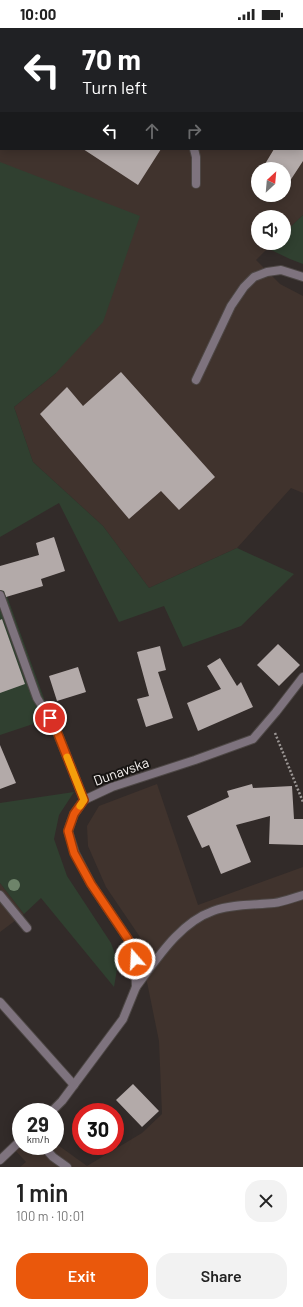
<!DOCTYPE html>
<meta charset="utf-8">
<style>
:root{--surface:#fff;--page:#f2f2f2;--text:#222;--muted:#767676;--accent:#ea580c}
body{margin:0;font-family:Barlow,sans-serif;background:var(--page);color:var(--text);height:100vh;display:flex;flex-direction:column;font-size:15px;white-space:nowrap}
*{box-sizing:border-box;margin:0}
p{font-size:13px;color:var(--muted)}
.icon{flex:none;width:22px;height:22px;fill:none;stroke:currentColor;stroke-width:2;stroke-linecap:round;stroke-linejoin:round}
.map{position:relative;height:1139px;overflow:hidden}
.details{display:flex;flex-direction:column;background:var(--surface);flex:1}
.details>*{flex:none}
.guide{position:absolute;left:0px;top:0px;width:303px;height:122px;box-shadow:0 2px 10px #0003;background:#202124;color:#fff;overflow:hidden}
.needle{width:26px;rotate:26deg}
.controls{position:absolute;left:251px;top:134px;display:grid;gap:8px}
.controls a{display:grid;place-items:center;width:40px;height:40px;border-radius:50%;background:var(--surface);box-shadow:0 2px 10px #0003;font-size:20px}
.speed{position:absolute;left:12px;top:1075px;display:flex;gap:8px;font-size:20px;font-weight:700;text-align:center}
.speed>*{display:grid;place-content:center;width:52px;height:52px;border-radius:50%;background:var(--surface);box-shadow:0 2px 10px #0003;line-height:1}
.speed small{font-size:10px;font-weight:400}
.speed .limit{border:6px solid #d22;background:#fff;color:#111}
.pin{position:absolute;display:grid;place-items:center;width:34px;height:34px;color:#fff;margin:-17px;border:2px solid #fff;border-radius:50%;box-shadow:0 1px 4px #0007}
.me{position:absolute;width:44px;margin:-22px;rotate:341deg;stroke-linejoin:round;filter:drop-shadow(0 0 3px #0008)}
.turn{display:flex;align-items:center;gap:14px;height:84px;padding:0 16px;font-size:18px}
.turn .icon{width:52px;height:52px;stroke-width:2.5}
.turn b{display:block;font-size:28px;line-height:34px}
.lanes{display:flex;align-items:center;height:38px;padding:0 16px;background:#0003;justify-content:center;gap:20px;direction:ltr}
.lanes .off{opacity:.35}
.round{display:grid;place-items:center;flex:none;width:42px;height:42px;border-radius:16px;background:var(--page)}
.headline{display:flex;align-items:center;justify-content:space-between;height:68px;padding:0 16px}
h1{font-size:24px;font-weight:600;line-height:30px}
.primary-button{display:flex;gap:8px;margin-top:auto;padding:8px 16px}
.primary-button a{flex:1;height:46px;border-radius:16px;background:var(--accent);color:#fff;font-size:16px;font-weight:600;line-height:46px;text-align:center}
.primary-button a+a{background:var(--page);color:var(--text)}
.status{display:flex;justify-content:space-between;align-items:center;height:28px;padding:0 20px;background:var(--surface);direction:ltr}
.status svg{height:11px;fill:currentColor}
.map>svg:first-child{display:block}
.built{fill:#40332d;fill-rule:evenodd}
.green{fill:#304030}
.building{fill:#b3aaa9}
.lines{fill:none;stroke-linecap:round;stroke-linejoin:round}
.lane-casing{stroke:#4d4745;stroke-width:10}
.street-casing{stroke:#4d4745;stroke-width:10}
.path{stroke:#9c9795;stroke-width:2.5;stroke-dasharray:2 2;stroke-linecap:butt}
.lane{stroke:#7e737e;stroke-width:8}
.street{stroke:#7e737e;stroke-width:8}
.tree{fill:#6e846a}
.route-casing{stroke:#983908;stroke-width:10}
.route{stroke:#ea580c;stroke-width:7}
.slow{stroke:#f59e0b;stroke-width:7}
.labels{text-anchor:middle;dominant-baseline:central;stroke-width:4;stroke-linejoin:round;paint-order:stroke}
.street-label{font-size:14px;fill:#f5f1ef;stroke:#181513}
</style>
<div class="status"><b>10:00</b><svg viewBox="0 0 49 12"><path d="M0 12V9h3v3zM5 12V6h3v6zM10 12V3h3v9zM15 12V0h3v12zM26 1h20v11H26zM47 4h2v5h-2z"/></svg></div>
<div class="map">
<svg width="303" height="1139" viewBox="0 0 303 1139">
<rect width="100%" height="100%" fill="#322b29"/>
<path class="built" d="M0,0H303V187L284,205V189H258V215H273L256,232L280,256L303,268V465L291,460L237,520L149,560L103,498L33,434L14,379L56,345L0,134V65L1,63V121H302V1H1V58ZM258,141H284V167H258Z
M157,756L198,877L303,839V1139H20L26,1134L13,1120L21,1112V1118H55V1115L87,1138L142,1105L162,1086L159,1013L147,954L140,909L106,859L88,818L87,798L99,778Z
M0,855L24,886L0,904Z"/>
<path class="green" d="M0,134L140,188L103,294L56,345L14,379L33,434L103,498L149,560L237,520L294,546L241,598L183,619L164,578L119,594L59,475L0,509Z
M303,187V236L290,231L267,220L273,215H284V205Z
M0,549L51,690L0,707Z
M74,764L59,787L54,811L67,848L111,915L118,935L114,959L41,870L24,886L0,855V775Z"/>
<path class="building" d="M83,121H161L138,157Z
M274,121H303V133L284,162V141H262Z
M121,344L215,449L179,482L161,463L129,491L40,386L67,359L83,378Z
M54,509L65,543L41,551L43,558L6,569L4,563L0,562V538L39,527L36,515Z
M2,591L25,656L0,665V592Z
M278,616L300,637L279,658L257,637Z
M160,618L166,642L158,644L173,690L146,699L137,671L149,668L137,624Z
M220,630L237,658L241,654L253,679L198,703L187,675L221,661L207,638Z
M78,639L86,664L57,673L49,648Z
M0,717L16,755L0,761Z
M252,756L253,760L292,758L294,791H303V817L269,816L270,788L236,797L251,834L221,846L209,817L202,820L187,788L229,769L227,763Z
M133,1056L159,1083L142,1099L116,1072Z"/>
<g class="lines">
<defs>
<path id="lane" d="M145,0L146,1
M297,0L298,1
M201,1L202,0
M302,6L303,7
M194,121L196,129V156
M196,352L231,278L244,259L254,249L267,244L281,242L303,249
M0,567L37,670L56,701L84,772
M0,867L27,900
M136,959C157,931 179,895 213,883C232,876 254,877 274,875C283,874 293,870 303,867
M0,974L74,1057
M43,1118L53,1129L67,1139"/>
<path id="street" d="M51,1084L62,1073L123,991L136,959L135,931L128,911L91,856L75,825L68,803L74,786L84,772L112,759L195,732L253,711L276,684L303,649
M0,1132L21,1112"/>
</defs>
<use href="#lane" class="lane-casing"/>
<use href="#street" class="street-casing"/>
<path class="path" d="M275,705L303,774"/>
<use href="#lane" class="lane"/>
<use href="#street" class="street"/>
</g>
<circle class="tree" cx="14" cy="857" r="6"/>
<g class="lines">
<defs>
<path id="route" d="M50,690L56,701L84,772L74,786L68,803L74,825L91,856L128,911L135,931"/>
</defs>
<use href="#route" class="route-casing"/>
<use href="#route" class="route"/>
<path class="slow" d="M67,729L84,772L80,778"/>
</g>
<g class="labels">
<g class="street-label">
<text transform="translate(121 743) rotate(-20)">Dunavska</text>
</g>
</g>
</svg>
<div class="controls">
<a><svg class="needle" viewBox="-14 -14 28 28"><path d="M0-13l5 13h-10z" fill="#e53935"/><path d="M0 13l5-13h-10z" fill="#767676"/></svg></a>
<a><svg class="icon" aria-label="sound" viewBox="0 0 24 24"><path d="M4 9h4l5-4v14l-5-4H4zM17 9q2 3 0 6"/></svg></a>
</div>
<div class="speed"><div>29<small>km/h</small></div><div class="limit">30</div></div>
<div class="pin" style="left:50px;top:690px;background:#d93025"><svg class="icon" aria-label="arrive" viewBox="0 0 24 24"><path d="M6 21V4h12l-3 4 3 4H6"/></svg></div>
<svg class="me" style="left:135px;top:931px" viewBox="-20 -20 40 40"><circle r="17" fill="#ea580c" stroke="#fff" stroke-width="3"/><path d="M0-11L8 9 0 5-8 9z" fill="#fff"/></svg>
<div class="guide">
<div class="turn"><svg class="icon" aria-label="left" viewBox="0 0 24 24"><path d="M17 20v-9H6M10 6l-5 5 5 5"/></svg><div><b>70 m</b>Turn left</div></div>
<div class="lanes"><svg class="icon" aria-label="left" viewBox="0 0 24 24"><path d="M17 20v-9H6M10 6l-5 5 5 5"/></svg><svg class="icon off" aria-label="ahead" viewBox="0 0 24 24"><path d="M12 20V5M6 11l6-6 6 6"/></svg><svg class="icon off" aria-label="right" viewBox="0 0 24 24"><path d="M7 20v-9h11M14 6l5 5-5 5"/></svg></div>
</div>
</div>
<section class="details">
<div class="headline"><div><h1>1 min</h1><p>100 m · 10:01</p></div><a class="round"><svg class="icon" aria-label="close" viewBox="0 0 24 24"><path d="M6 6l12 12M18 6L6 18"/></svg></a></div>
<div class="primary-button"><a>Exit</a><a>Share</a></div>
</section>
